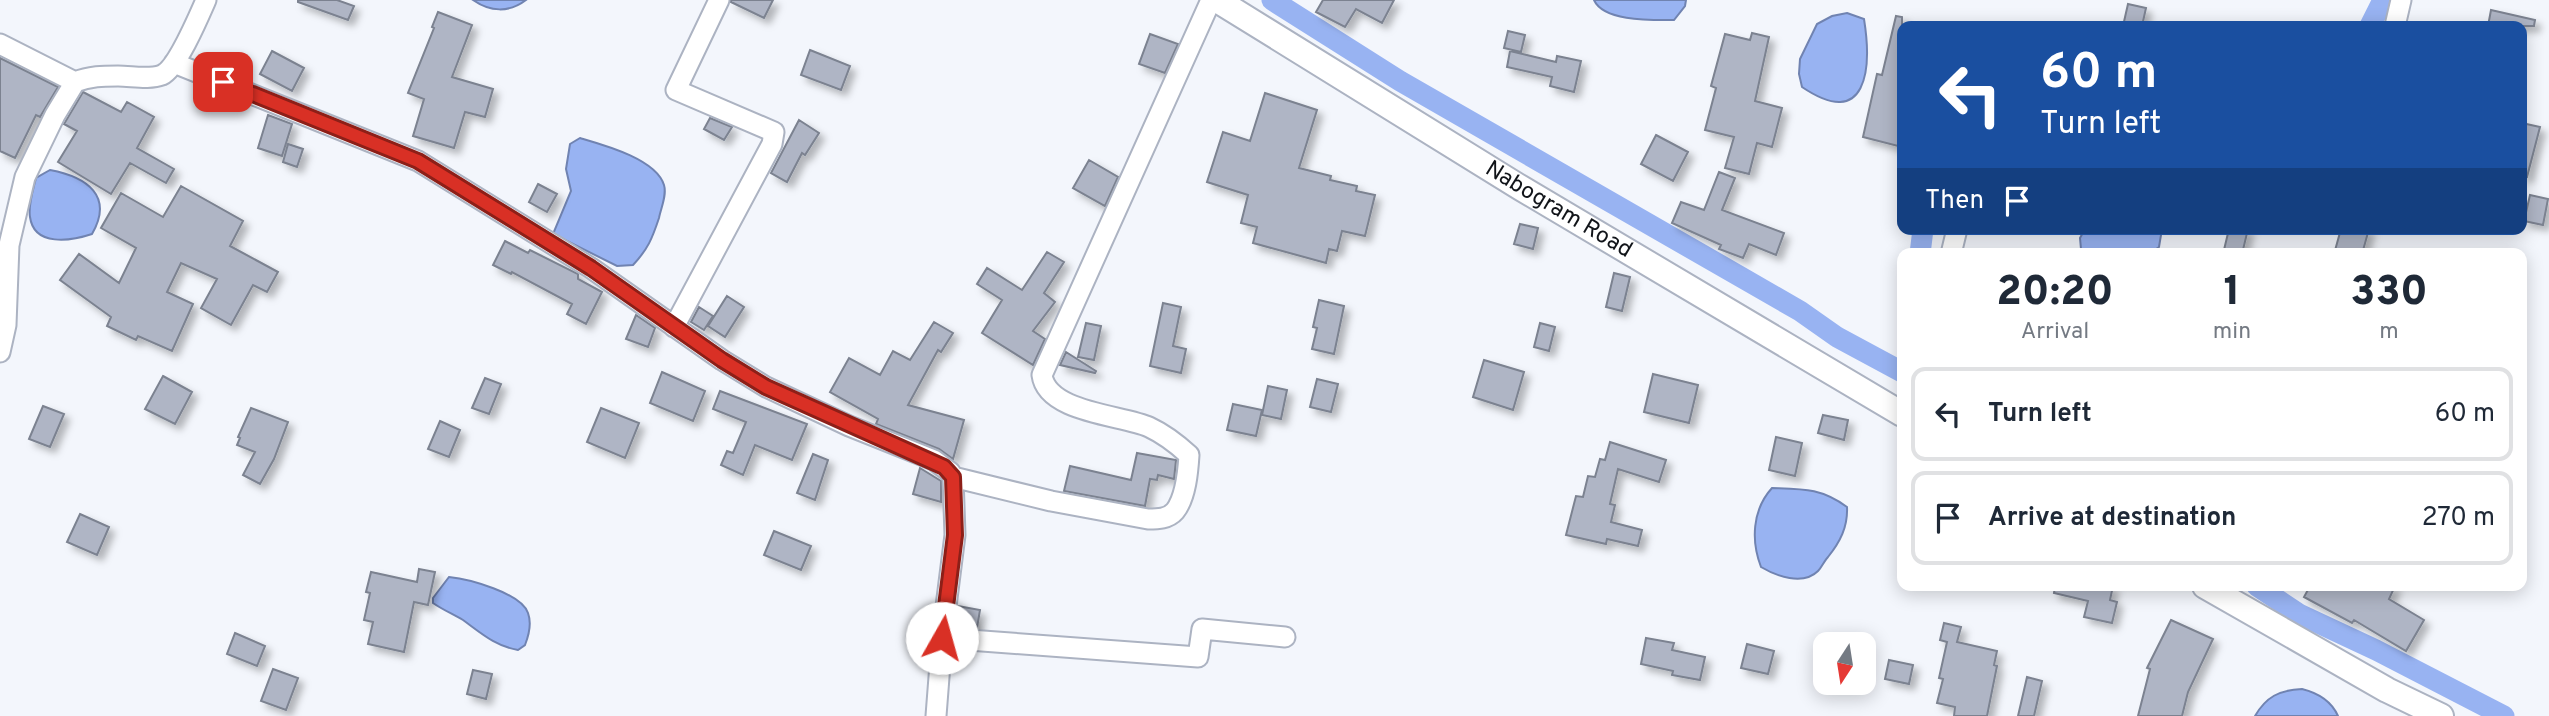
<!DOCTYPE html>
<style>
:root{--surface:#fff;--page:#f2f2f3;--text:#1f2937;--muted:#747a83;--line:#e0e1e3}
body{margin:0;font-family:Overpass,sans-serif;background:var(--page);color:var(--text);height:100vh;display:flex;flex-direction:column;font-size:26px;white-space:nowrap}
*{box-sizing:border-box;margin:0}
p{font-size:23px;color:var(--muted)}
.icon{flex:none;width:38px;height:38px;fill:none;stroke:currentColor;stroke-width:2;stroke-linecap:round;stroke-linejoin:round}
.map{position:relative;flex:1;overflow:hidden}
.sheet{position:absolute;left:1897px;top:248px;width:630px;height:343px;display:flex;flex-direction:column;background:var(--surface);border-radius:14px;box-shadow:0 4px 18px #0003}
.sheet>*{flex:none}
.banner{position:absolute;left:1897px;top:21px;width:630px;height:214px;border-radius:14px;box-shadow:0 4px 18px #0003;background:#1a4fa0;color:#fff;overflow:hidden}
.needle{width:46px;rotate:192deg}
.controls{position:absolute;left:1813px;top:632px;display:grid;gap:14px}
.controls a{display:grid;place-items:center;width:63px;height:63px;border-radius:14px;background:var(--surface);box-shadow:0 4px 18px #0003;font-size:35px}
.pin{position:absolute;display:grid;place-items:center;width:60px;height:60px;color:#fff;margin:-30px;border-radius:14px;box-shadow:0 4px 10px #0006}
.me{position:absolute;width:77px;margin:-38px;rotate:7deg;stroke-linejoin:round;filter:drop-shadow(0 0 5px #0008)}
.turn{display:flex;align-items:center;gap:24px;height:147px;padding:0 28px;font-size:32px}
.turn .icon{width:91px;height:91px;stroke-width:2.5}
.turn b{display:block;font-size:49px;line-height:60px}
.then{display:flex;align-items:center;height:66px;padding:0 28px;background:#0003;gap:14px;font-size:26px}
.eta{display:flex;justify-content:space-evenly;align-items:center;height:119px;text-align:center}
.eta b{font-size:42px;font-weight:800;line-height:49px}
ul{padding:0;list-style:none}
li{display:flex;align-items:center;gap:21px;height:94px;margin:0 14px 10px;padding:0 14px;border:4px solid var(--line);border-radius:14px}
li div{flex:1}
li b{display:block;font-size:26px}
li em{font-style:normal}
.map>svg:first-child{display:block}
.water{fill:#98b3f2;stroke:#7083b1;stroke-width:2}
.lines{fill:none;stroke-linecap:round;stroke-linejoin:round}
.canal{stroke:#98b3f2;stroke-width:21}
.building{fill:#afb5c5;stroke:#7b8290;stroke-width:2;filter:url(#shadow)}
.minor-casing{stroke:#acb3c2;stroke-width:23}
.major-casing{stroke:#acb3c2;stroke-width:28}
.minor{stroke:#fff;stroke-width:19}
.major{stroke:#fff;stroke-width:24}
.route-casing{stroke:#8d1f18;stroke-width:18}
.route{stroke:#d93025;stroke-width:12}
.labels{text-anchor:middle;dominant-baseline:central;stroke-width:7;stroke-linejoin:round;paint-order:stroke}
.street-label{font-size:23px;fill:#111419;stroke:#fff}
</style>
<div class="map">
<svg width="2549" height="716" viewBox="0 0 2549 716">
<defs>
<filter id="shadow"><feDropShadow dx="5.5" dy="5.5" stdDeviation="3.5" flood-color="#0004"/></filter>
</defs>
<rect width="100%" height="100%" fill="#f3f6fc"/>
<path class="water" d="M473,0H526C509,13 490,12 473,0Z
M1594,0H1686L1685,6L1674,20C1653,20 1604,22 1594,0Z
M1847,13L1864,19C1872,69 1867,131 1802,87L1799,74L1800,59L1817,24L1832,16Z
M580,138C604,145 656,159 664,185C667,195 661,208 659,218C652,239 648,249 633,265L617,266L553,234L571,191L566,169L570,144Z
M50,170C87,177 114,196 92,234C71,241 34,247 30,217C28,205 33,190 36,178Z
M2085,229H2162L2159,247L2149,254H2085L2081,249L2080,238Z
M1772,488C1803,489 1821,488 1847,507C1848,527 1840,542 1828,557C1824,561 1822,567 1818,571C1803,586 1776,576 1761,567C1751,541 1752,510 1772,488Z
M449,577C469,579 521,593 528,613C532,624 529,635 525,645L518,650C495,646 481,633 463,620C453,614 443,610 433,603V598Z
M2302,689C2318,693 2331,700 2338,716H2255C2266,697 2279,690 2302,689Z"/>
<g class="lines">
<path class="canal" d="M1272,0L1400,81L1800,311L1837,337L1902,372
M2370,26L2383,0
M1920,254L1923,229
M2257,586L2299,614L2376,650L2504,716"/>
</g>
<path class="building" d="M298,0H337L354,6L348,20L298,2Z
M731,0H773L764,18L731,2Z
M1323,0H1394L1382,23L1356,9L1345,27L1316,12Z
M2128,4L2146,8L2142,26H2123Z
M2491,10L2535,20L2534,26H2488Z
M438,12L472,25L452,77L493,89L485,117L465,112L454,148L413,136L424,99L408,93L434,28L432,27Z
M1896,16L1902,17V147L1863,137L1877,74L1882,75Z
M1508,31L1525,35L1521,52L1504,48Z
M1752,33L1769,37L1755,101L1782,108L1772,147L1757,143L1749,174L1725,168L1734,137L1705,130L1716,88L1711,86L1725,34L1750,40Z
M1150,34L1178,44L1165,73L1139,64Z
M810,50L850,66L841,90L801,75Z
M272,51L304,68L292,91L260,74Z
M1510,51L1556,62L1557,56L1581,61L1574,92L1550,86L1552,77L1507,67Z
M0,58L58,87L40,117L36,115L15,158L0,151Z
M83,92L121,112L127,102L154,117L137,148L174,169L166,183L130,163L111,194L58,162L77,131L64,124Z
M1265,93L1317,110L1299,168L1331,176L1330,180L1357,186L1356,191L1375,195L1365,236L1342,231L1337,251L1329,249L1326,263L1253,243L1257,227L1241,223L1248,195L1207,182L1223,132L1250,141Z
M268,115L292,124L282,156L258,148Z
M710,118L732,127L724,140L704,129Z
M799,120L819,133L805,155L802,153L787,182L771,173Z
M2522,123L2540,127L2527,177L2522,176Z
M1656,135L1688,152L1673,181L1641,164Z
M288,144L303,149L297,167L283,162Z
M1089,160L1118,177L1105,206L1073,188Z
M1719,172L1735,178L1722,210L1784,233L1776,255L1749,244L1743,258L1719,249L1721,245L1672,223L1681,202L1704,210Z
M538,184L557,194L547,212L529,202Z
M181,186L243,221L230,246L278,272L267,292L253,285L231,325L201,308L217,279L181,263L167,292L193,304L172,351L138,336L136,340L107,326L111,317L60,280L79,254L119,283L136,248L101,228L121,193L163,217Z
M2530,195L2548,199L2543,225L2524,221Z
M1520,224L1538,228L1533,249L1514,244Z
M2229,229H2248L2242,254H2223Z
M2341,229H2369L2362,254H2334Z
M505,241L528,253L530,250L578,274V279L602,292L586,324L567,314L572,304L512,272L511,274L493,265Z
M1047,252L1064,262L1044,293L1055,302L1033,331L1045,339L1033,365L982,333L1002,300L977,284L987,268L1022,290Z
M1614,273L1630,277L1622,311L1606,307Z
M727,296L744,307L725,337L708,326Z
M1319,300L1344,306L1334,354L1312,349L1317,328L1313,327Z
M1163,303L1181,307L1173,346L1186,349L1181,373L1150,366Z
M699,307L713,316L704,330L691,322Z
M636,315L655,328L648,347L626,339Z
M934,322L953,333L941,352L938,350L908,405L964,420L953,459L939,449L876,424L878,419L830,392L849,358L880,375L893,351L910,360Z
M1086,323L1101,326L1094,360L1078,357Z
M1540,323L1555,327L1549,351L1534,347Z
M1066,352L1096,371L1095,373L1060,365Z
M1484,360L1524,372L1513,410L1473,397Z
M662,372L705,391L693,421L650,403Z
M1653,374L1698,385L1689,423L1644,412Z
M163,376L192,392L175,424L145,409Z
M485,378L501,384L489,414L472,408Z
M1317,379L1338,384L1331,412L1310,407Z
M1268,386L1287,390L1281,419L1262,415Z
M720,391L807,424L792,460L755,445L743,475L721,465L727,451L733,453L746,422L713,409Z
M1233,404L1262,410L1256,436L1227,430Z
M43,406L64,414L50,447L29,439Z
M251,408L288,422L274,459L260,484L243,475L255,452L237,445L240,438L238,437Z
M601,408L639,423L625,458L587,442Z
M1823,415L1848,420L1844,440L1818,433Z
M440,421L460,430L449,457L428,449Z
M1776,437L1802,443L1795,476L1769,470Z
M1610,442L1666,460L1659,482L1618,469L1610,504L1615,505L1611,522L1642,530L1638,546L1607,539L1606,544L1566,535L1576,496L1583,497L1588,476L1595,477L1600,459L1605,460Z
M1137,453L1176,460L1174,479L1158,475L1157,480L1150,479L1145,506L1064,491L1070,466L1131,480Z
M813,454L828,460L815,500L797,493Z
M920,468L941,481V502L913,494Z
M80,514L109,527L97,555L67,542Z
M774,531L811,546L801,570L764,555Z
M419,569L435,572L428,605L414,602L404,652L368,644L373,622L364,620L370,593L366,592L371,572L417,582Z
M2055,586H2113L2110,600L2117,602L2112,623L2084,617L2088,601L2054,593Z
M2310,586H2395L2389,599L2424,620L2406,651L2354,620L2352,623L2304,597Z
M958,606L980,610L977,628L956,627Z
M2171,620L2213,639L2188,692L2182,716H2138L2150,669L2147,668Z
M1944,623L1961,627L1957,642L1997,651L1994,665L1997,666L1987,716H1954L1955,707L1937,703L1943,679L1939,678L1947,642L1940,640Z
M235,633L265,646L257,666L227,654Z
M1646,638L1674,643L1672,650L1705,657L1700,680L1672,675L1673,671L1641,664Z
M1747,644L1774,651L1768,674L1741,668Z
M1889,660L1913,665L1909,684L1885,679Z
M273,669L298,678L286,710L261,701Z
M473,670L492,674L486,699L467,694Z
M2027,677L2042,681L2034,716H2018Z"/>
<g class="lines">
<defs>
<path id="minor" d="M2395,26L2401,0
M0,44L75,82
M174,63L418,161L591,268L722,360L766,387L849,426L934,460L950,472L953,477L955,535L942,638L936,716
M1951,254L1957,229
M674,327L772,144L774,132L676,90L719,0
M0,352L6,325L9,245L25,177L55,115L75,82C90,76 103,76 118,76C132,76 149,80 162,75C177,68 199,16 206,0
M953,477L1051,501L1148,519C1158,519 1168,519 1175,511C1186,497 1188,471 1189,455C1177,444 1164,434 1149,427C1123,415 1047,413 1042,375L1211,0
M942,638L1198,657L1202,629L1285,637"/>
<g id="major">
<path id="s1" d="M1217,0L1521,188L1902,414"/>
<path d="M2205,586L2387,690L2441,716"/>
</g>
</defs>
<use href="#minor" class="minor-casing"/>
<use href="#major" class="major-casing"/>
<use href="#minor" class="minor"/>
<use href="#major" class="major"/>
</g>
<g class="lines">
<defs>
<path id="route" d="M223,82L418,161L591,268L722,360L766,387L944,467L953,477L955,535L942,638"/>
</defs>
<use href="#route" class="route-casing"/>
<use href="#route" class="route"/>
</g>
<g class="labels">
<g class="street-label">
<text stroke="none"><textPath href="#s1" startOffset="401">Nabogram Road</textPath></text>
</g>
</g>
</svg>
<div class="controls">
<a><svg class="needle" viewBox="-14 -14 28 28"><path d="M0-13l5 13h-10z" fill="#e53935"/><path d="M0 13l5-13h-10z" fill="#747a83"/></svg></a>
</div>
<div class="pin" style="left:223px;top:82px;background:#d93025"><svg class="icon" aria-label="arrive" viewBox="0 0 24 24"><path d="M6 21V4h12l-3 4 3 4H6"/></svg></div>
<svg class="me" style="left:942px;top:638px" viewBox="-20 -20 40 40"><circle r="19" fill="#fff"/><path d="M0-13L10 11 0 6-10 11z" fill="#d93025"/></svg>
<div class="banner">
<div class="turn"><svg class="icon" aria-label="left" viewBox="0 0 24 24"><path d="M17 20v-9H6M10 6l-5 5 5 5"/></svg><div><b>60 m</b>Turn left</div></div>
<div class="then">Then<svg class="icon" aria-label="arrive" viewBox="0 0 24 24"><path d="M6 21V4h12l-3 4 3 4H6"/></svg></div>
</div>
<section class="sheet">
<div class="eta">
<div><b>20:20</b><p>Arrival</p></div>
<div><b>1</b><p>min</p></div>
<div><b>330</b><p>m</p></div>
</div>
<ul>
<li><svg class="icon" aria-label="left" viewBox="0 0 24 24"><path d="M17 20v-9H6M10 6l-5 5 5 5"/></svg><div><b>Turn left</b></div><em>60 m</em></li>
<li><svg class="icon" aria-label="arrive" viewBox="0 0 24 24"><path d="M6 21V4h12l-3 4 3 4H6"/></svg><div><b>Arrive at destination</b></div><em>270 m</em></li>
</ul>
</section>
</div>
